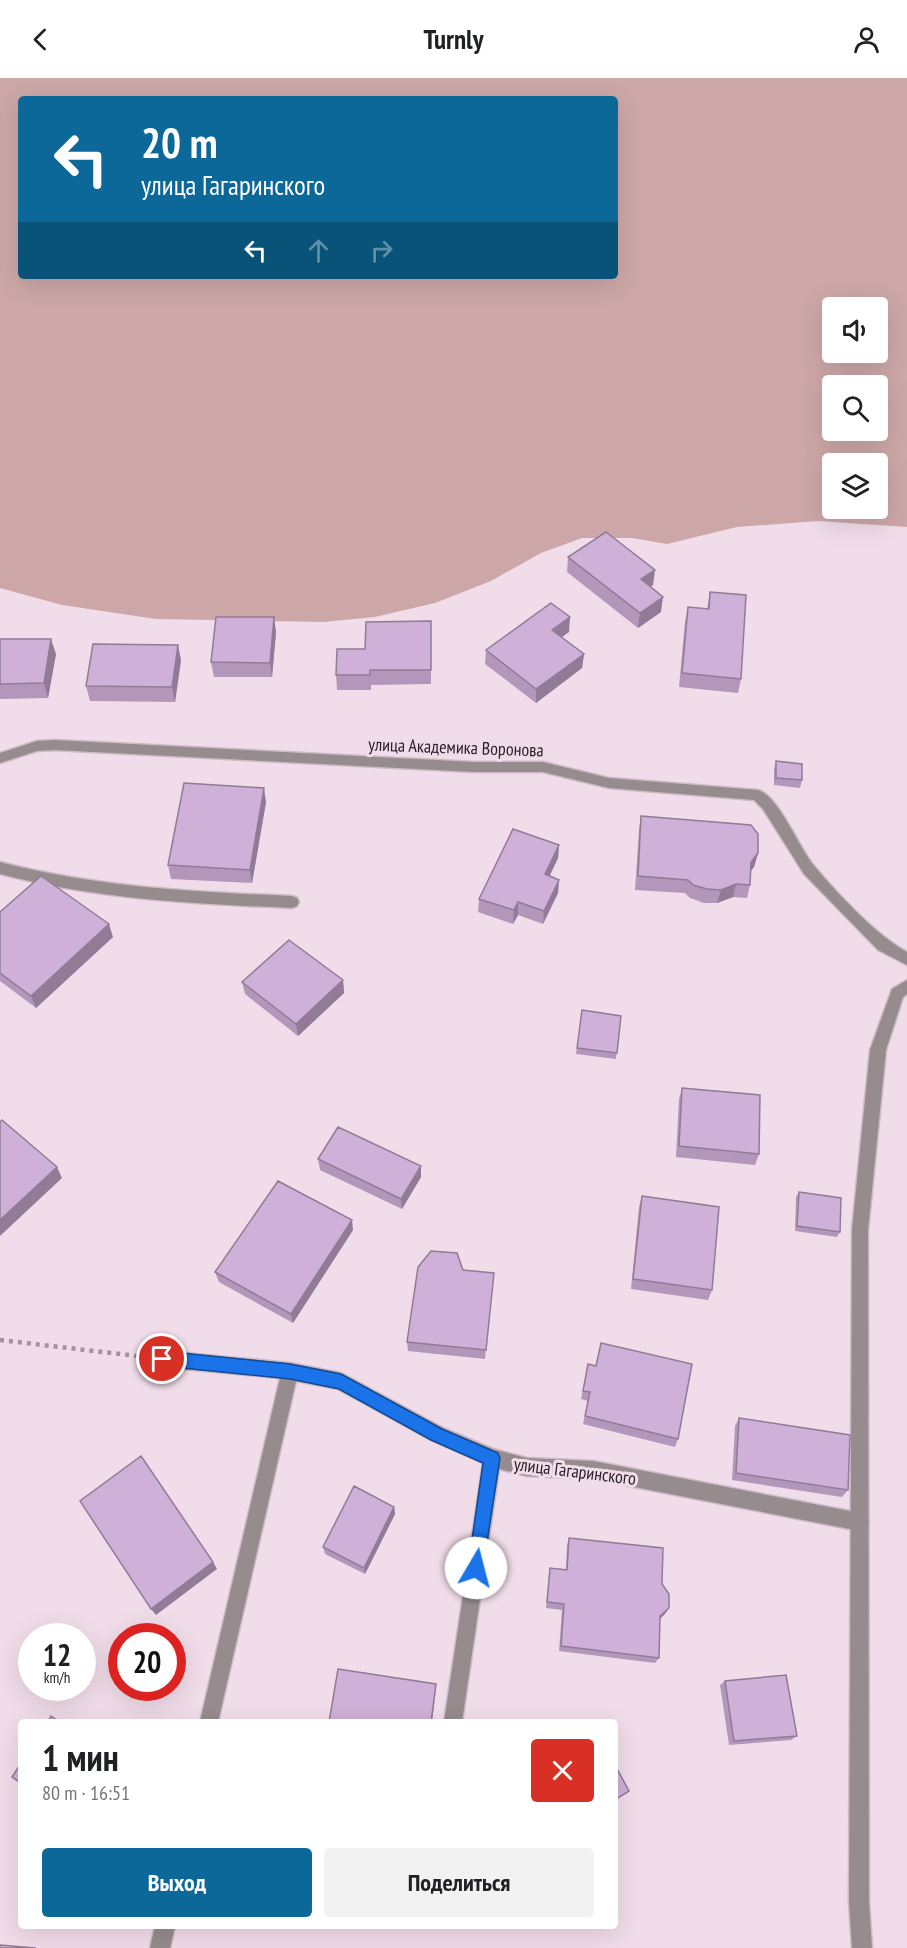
<!DOCTYPE html>
<html lang="ru">
<meta charset="utf-8">
<style>
:root{--surface:#fff;--page:#f2f2f2;--text:#202124;--muted:#757577;--accent:#0c6898}
body{margin:0;font-family:"PT Sans Narrow",sans-serif;background:var(--page);color:var(--text);height:100vh;display:flex;flex-direction:column;font-size:22px;white-space:nowrap}
*{box-sizing:border-box;margin:0}
p{font-size:20px;color:var(--muted)}
.icon{flex:none;width:33px;height:33px;fill:none;stroke:currentColor;stroke-width:2;stroke-linecap:round;stroke-linejoin:round}
.map{position:relative;flex:1;overflow:hidden}
.side{position:absolute;left:18px;top:1641px;width:600px;height:210px;display:flex;flex-direction:column;background:var(--surface);border-radius:6px;box-shadow:0 6px 24px #0002}
.side>*{flex:none}
.banner{position:absolute;left:18px;top:18px;width:600px;height:183px;border-radius:6px;box-shadow:0 6px 24px #0002;background:#0c6898;color:#fff;overflow:hidden}
.tools{position:absolute;left:822px;top:219px;display:grid;gap:12px}
.tools a{display:grid;place-items:center;width:66px;height:66px;border-radius:6px;background:var(--surface);box-shadow:0 6px 24px #0002;font-size:30px}
.speed{position:absolute;left:18px;top:1545px;display:flex;gap:12px;font-size:30px;font-weight:700;text-align:center}
.speed>*{display:grid;place-content:center;width:78px;height:78px;border-radius:50%;background:var(--surface);box-shadow:0 6px 24px #0002;line-height:1}
.speed small{font-size:15px;font-weight:400}
.speed .limit{border:9px solid #d22;background:#fff;color:#111}
.pin{position:absolute;display:grid;place-items:center;width:51px;height:51px;color:#fff;margin:-26px;border:3px solid #fff;border-radius:50%;box-shadow:0 2px 6px #0007}
.me{position:absolute;width:66px;margin:-33px;rotate:8deg;stroke-linejoin:round;filter:drop-shadow(0 0 4px #0008)}
.turn{display:flex;align-items:center;gap:21px;height:126px;padding:0 24px;font-size:27px}
.turn .icon{width:78px;height:78px;stroke-width:2.5}
.turn b{display:block;font-size:42px;line-height:51px}
.lanes{display:flex;align-items:center;height:57px;padding:0 24px;background:#0003;justify-content:center;gap:30px;direction:ltr}
.lanes .off{opacity:.35}
.round{display:grid;place-items:center;flex:none;width:63px;height:63px;border-radius:6px;background:var(--page)}
.summary{display:flex;align-items:center;justify-content:space-between;height:102px;padding:0 24px}
h1{font-size:36px;font-weight:700;line-height:45px}
.button{display:flex;gap:12px;margin-top:auto;padding:12px 24px}
.button a{flex:1;height:69px;border-radius:6px;background:var(--accent);color:#fff;font-size:24px;font-weight:700;line-height:69px;text-align:center}
.button a+a{background:var(--page);color:var(--text)}
header{display:flex;justify-content:space-between;align-items:center;height:78px;padding:0 24px;background:var(--surface);font-size:27px;font-weight:700}
.map>svg:first-child{display:block}
.green{fill:#cda7a8;fill-rule:evenodd}
.lines{fill:none;stroke-linecap:round;stroke-linejoin:round}
.service-casing{stroke:#cdbbc7;stroke-width:3}
.minor-casing{stroke:#cdbbc7;stroke-width:3}
.path{stroke:#a2939d;stroke-width:4.5;stroke-dasharray:4 5;stroke-linecap:butt}
.service{fill:#968c8e;fill-rule:evenodd}
.minor{fill:#968c8e;fill-rule:evenodd}
.wall{fill:#b297ba}
.shaded-wall{fill:#917b97}
.building{fill:#cfb0d8;stroke:#917b97;stroke-width:1.5}
.route{fill:#1a73e8;stroke:#114b97;stroke-width:1.5}
.labels{text-anchor:middle;dominant-baseline:central;stroke-width:6;stroke-linejoin:round;paint-order:stroke}
.street-label{font-size:18px;fill:#292227;stroke:#f1ddea}
</style>
<header><svg class="icon" aria-label="back" viewBox="0 0 24 24"><path d="M15 5l-7 7 7 7"/></svg>Turnly<svg class="icon" aria-label="person" viewBox="0 0 24 24"><circle cx="12" cy="8" r="4"/><path d="M4 21q1-7 8-7t8 7"/></svg></header>
<div class="map">
<svg width="907" height="1870" viewBox="0 0 907 1870">
<rect width="100%" height="100%" fill="#f1ddea"/>
<path class="green" d="M0,0H907V449L818,443L737,449L667,466L632,460H582L541,475L491,503L435,525L375,539L323,544L156,541L62,527L0,510ZM21,21H615V198H21ZM832,230H878V274H832ZM832,308H878V352H832ZM832,386H878V430H832Z"/>
<g class="lines">
<defs>
<path id="service" d="M55,662L474,684H543L609,700L758,712C780,719 799,771 815,789C838,816 877,858 907,874V887L878,872L804,796L763,731L754,722L609,710L543,694H474L55,672L37,673L0,685V675L37,663Z
M0,784C96,809 193,814 292,818L297,820L299,824L297,828L292,830C193,826 96,821 0,796Z
M162,1273L290,1285L341,1295L443,1350L493,1371L527,1380L593,1383L860,1435L866,1438L869,1444L866,1450L860,1453L593,1401L527,1398L499,1391L462,1644H444L483,1385L431,1362L338,1311L296,1303L218,1644H200L280,1300L162,1289L156,1287L154,1281L156,1275Z
M155,1848H175L170,1870H150Z"/>
<path id="minor" d="M907,902V916L903,919L886,972L868,1152L869,1824L872,1870H852L849,1824L852,1152L870,972L892,911Z"/>
</defs>
<use href="#service" class="service-casing"/>
<use href="#minor" class="minor-casing"/>
<path class="path" d="M0,1262L137,1278"/>
<use href="#service" class="service"/>
<use href="#minor" class="minor"/>
</g>
<path class="wall" d="M568,479L653,507L650,509L661,534L638,550L567,494Z
M710,514L741,601L738,615L679,609L685,544L688,529L707,531Z
M274,539L276,554L272,599H214L211,584Z
M431,543V606L371,607V612H337L336,597L365,571Z
M569,554L561,559L584,576L582,590L536,625L485,586L486,572Z
M0,561L56,576L48,620L0,621Z
M181,582L175,624L90,623L86,608Z
M776,683L802,702L800,710L774,707V691Z
M266,724L252,805L171,801L168,787Z
M641,738L758,775L754,789L751,793L750,807L747,820L733,819L717,825H704L690,820L685,815L635,812L639,752Z
M559,767L558,780L549,798L559,802L558,815L543,846L518,837L513,846L478,834L479,821Z
M0,834L113,859L36,930L0,903Z
M343,902L344,915L298,958L245,916L242,904Z
M582,932L621,938L616,981L576,976Z
M682,1010L759,1076L755,1087L676,1079L679,1021Z
M318,1081L421,1099L402,1131L320,1092Z
M799,1114L840,1154L837,1159L795,1153L796,1119Z
M642,1118L712,1212L708,1222L631,1211L639,1129Z
M353,1152L293,1245L219,1204L215,1194Z
M463,1192L493,1205L485,1281L408,1273L407,1264Z
M588,1286L678,1361L675,1369L583,1346L588,1323L581,1321Z
M739,1340L848,1412L842,1419L732,1402L735,1348Z
M394,1429L395,1436L365,1496L325,1476L323,1469Z
M569,1460L662,1506L665,1536L660,1541L659,1580L655,1585L559,1573L562,1532L546,1530L549,1496L550,1490L566,1491L567,1467Z
M725,1603L797,1658L791,1662L729,1667L720,1607Z"/>
<path class="shaded-wall" d="M655,492L653,507L639,516L641,501Z
M663,519L661,534L638,550L640,535Z
M274,539L276,554L272,599L270,585Z
M570,539L569,554L551,567L552,552Z
M51,561L56,576L48,620L44,605Z
M178,567L181,582L175,624L172,609Z
M584,576L582,590L536,625V611Z
M264,710L266,724L252,805L250,792Z
M559,767L558,780L544,810L545,796Z
M758,775L754,789L747,797L751,784Z
M559,802L558,815L543,846L544,833Z
M736,806L733,819L717,825L721,812Z
M518,824V837L513,846L514,832Z
M109,846L113,859L36,930L31,918Z
M343,902L344,915L298,958L296,946Z
M421,1088V1099L402,1131L401,1121Z
M57,1089L62,1100L0,1158V1142Z
M352,1142L353,1152L293,1245L291,1236Z
M394,1429L395,1436L365,1496L364,1490Z
M213,1484L217,1491L156,1537L151,1531Z
M669,1530L665,1536L657,1543L660,1538Z
M436,1606V1610L432,1644H431Z"/>
<path class="building" d="M606,454L655,492L641,501L663,519L640,535L568,479Z
M710,514L746,517L741,601L682,595L688,529L709,531Z
M551,525L570,539L552,552L584,576L536,611L486,572Z
M216,539H274L270,585L211,584Z
M431,543V592H370V597H336L337,571H365L366,544Z
M0,561H51L44,605L0,606Z
M93,566L178,567L172,609L86,608Z
M776,683L802,686V702L776,700Z
M184,705L264,710L250,792L168,787Z
M641,738L751,747L758,756V775L751,784L750,807L736,806L721,812L707,811L693,807L688,802L638,798Z
M513,751L559,767L545,796L559,802L544,833L518,824L514,832L479,821Z
M41,798L109,846L31,918L0,895V834Z
M289,862L343,902L296,946L242,904Z
M582,932L621,938L617,975L577,970Z
M682,1010L760,1017L759,1076L679,1068Z
M2,1042L57,1089L0,1142V1044Z
M338,1049L421,1088L401,1121L318,1081Z
M278,1103L352,1142L291,1236L215,1194Z
M799,1114L841,1120L840,1154L797,1148Z
M642,1118L719,1129L712,1212L633,1201Z
M431,1173L457,1175L463,1192L494,1195L486,1272L407,1264L418,1189Z
M601,1265L692,1286L678,1361L585,1338L590,1314L583,1313L588,1286L596,1288Z
M739,1340L850,1357L848,1412L736,1395Z
M141,1378L213,1484L151,1531L80,1423Z
M354,1408L394,1429L364,1490L323,1469Z
M569,1460L663,1470L662,1506L669,1516V1530L660,1538L659,1580L561,1568L564,1526L547,1524L550,1490L567,1492Z
M338,1591L436,1606L431,1644H329Z
M786,1597L797,1658L734,1663L725,1603Z
M51,1638L60,1644H48Z
M21,1685V1705L12,1699Z
M615,1687L629,1713L615,1722Z
M0,1867L36,1870H0Z"/>
<path class="route" d="M162,1273L290,1286L341,1296L442,1351L498,1375L500,1380L482,1496L476,1498L470,1496L468,1490L483,1385L431,1362L339,1311L290,1301L162,1288L157,1286L154,1281L157,1275Z"/>
<g class="labels">
<g class="street-label">
<text transform="translate(456 669) rotate(2)">улица Академика Воронова</text>
<text transform="translate(575 1393) rotate(7)">улица Гагаринского</text>
</g>
</g>
</svg>
<div class="tools">
<a><svg class="icon" aria-label="sound" viewBox="0 0 24 24"><path d="M4 9h4l5-4v14l-5-4H4zM17 9q2 3 0 6"/></svg></a>
<a><svg class="icon" aria-label="search" viewBox="0 0 24 24"><circle cx="10" cy="10" r="6"/><path d="M15 15l6 6"/></svg></a>
<a><svg class="icon" aria-label="layers" viewBox="0 0 24 24"><path d="M12 4l9 5-9 5-9-5zM3 14l9 5 9-5"/></svg></a>
</div>
<div class="speed"><div>12<small>km/h</small></div><div class="limit">20</div></div>
<div class="pin" style="left:162px;top:1281px;background:#d93025"><svg class="icon" aria-label="arrive" viewBox="0 0 24 24"><path d="M6 21V4h12l-3 4 3 4H6"/></svg></div>
<svg class="me" style="left:476px;top:1490px" viewBox="-20 -20 40 40"><circle r="19" fill="#fff"/><path d="M0-13L10 11 0 6-10 11z" fill="#1a73e8"/></svg>
<div class="banner">
<div class="turn"><svg class="icon" aria-label="left" viewBox="0 0 24 24"><path d="M17 20v-9H6M10 6l-5 5 5 5"/></svg><div><b>20 m</b>улица Гагаринского</div></div>
<div class="lanes"><svg class="icon" aria-label="left" viewBox="0 0 24 24"><path d="M17 20v-9H6M10 6l-5 5 5 5"/></svg><svg class="icon off" aria-label="ahead" viewBox="0 0 24 24"><path d="M12 20V5M6 11l6-6 6 6"/></svg><svg class="icon off" aria-label="right" viewBox="0 0 24 24"><path d="M7 20v-9h11M14 6l5 5-5 5"/></svg></div>
</div>
<section class="side">
<div class="summary"><div><h1>1 мин</h1><p>80 m · 16:51</p></div><a class="round" style="background:#d93025;color:#fff"><svg class="icon" aria-label="close" viewBox="0 0 24 24"><path d="M6 6l12 12M18 6L6 18"/></svg></a></div>
<div class="button"><a>Выход</a><a>Поделиться</a></div>
</section>
</div>
